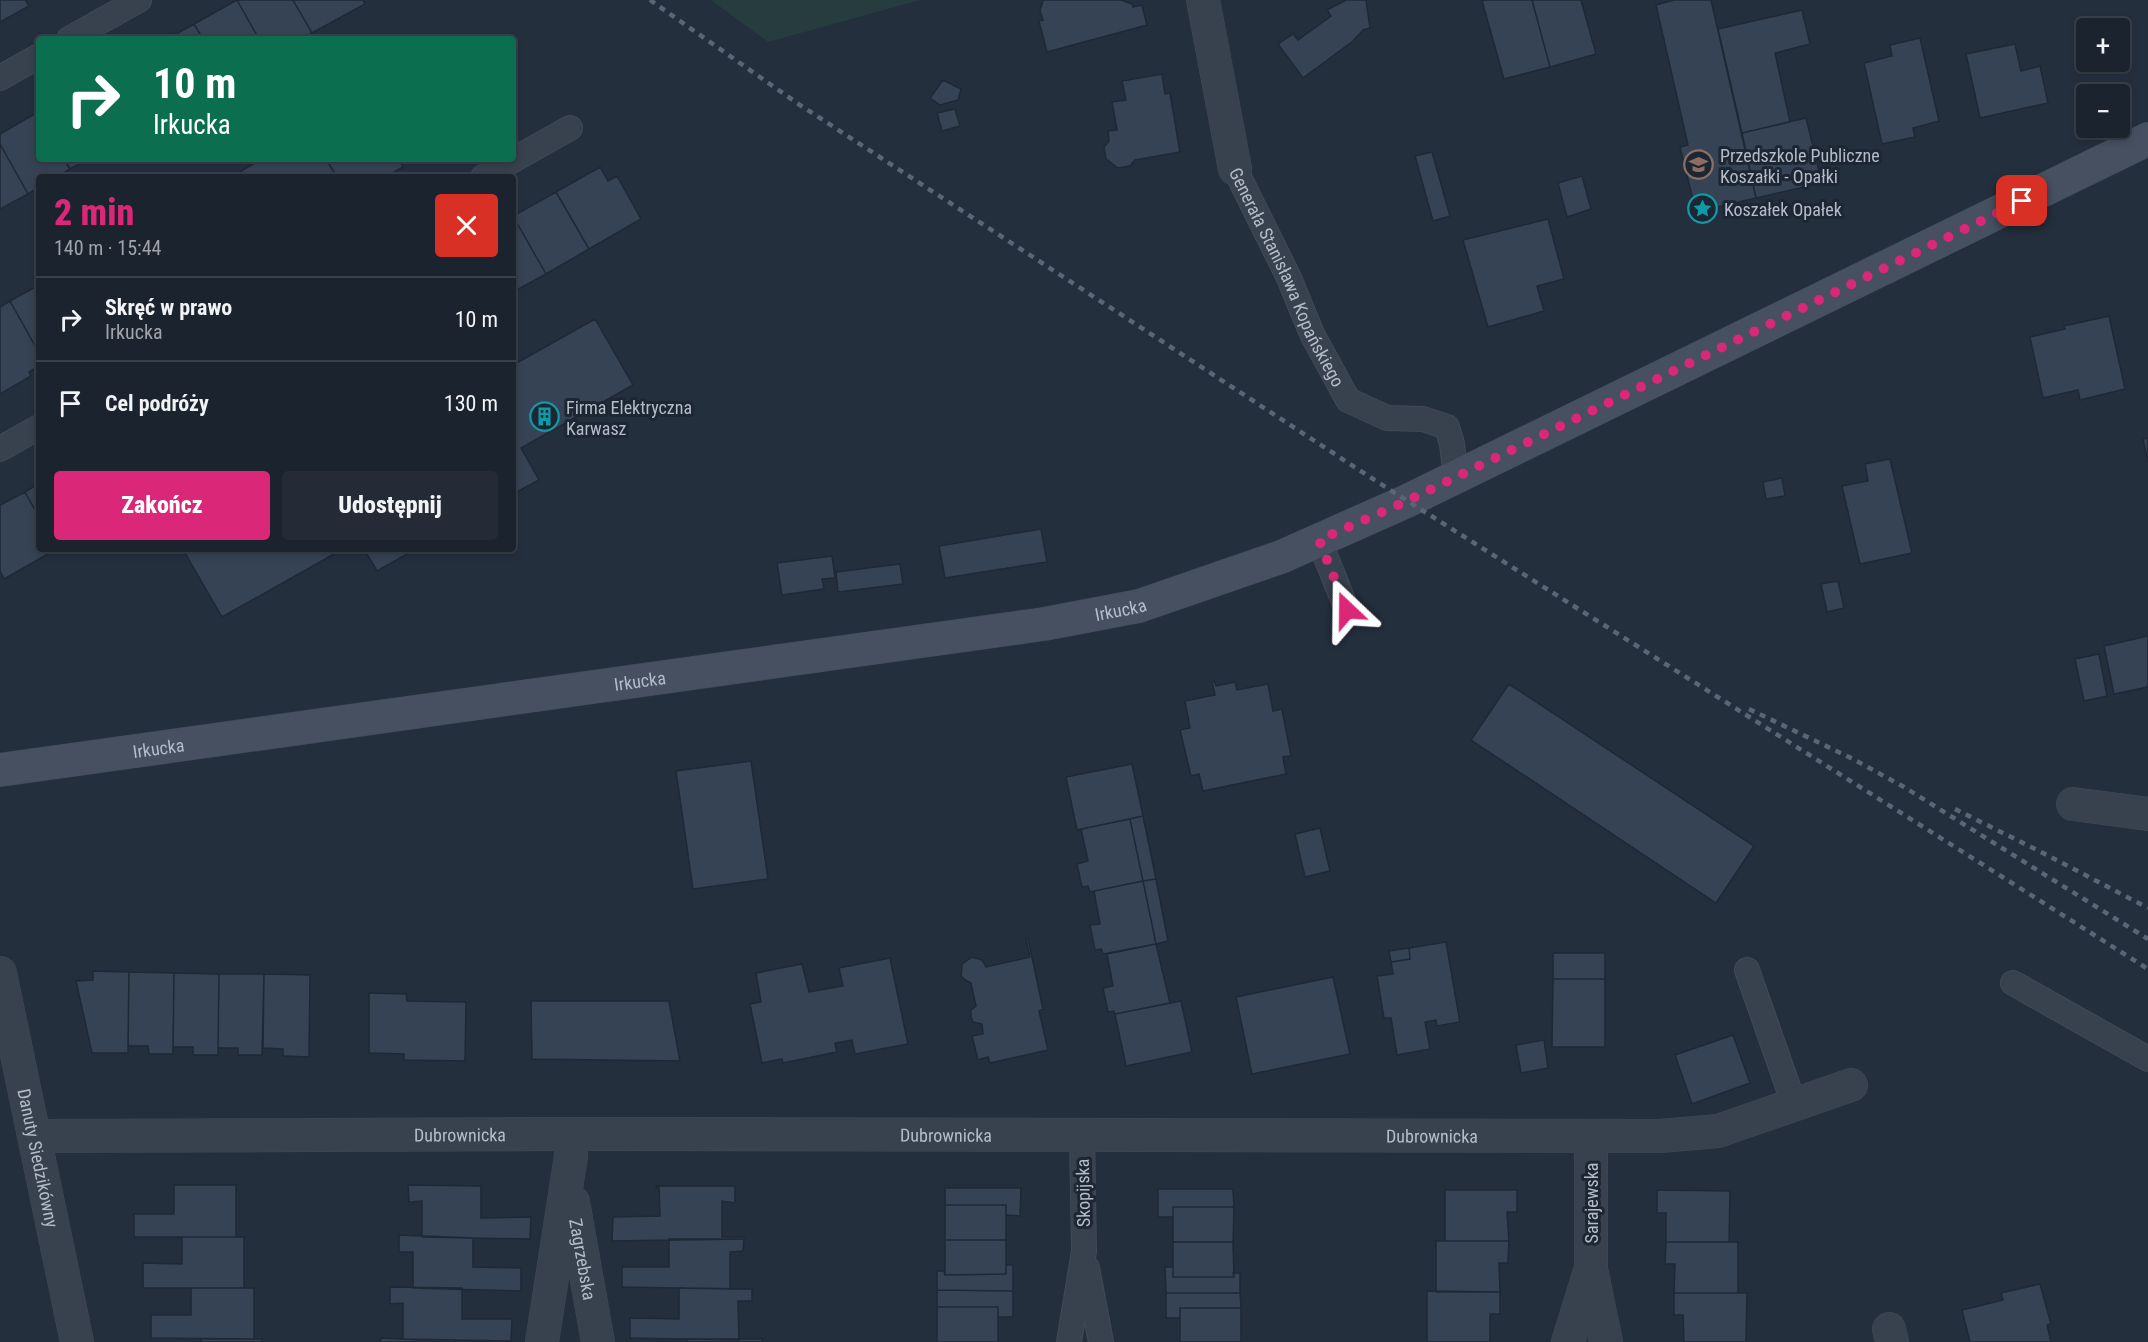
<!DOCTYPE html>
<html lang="pl">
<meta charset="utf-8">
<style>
:root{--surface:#1b232e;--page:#242b36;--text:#f1f3f6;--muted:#a0a4aa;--line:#39404a;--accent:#db2777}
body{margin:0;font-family:"Roboto Condensed",sans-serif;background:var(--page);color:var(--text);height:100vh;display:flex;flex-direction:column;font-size:22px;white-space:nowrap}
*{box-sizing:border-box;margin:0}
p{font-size:20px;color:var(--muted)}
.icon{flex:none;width:33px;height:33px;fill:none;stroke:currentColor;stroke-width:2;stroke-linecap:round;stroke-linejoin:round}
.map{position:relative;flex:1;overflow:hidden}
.sheet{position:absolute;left:36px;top:174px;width:480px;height:378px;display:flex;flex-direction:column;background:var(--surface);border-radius:6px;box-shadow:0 3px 9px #0003,0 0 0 2px var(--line)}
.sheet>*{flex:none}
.guide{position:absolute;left:36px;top:36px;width:480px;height:126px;border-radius:6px;box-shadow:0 3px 9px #0003,0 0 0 2px var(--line);background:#0b6e4f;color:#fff;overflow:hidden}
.fabs{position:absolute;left:2076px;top:18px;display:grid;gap:12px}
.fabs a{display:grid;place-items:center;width:54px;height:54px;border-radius:6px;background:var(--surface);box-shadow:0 3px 9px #0003,0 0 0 2px var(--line);font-size:30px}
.pin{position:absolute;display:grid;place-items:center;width:51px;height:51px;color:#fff;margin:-26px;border-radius:12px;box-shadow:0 3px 9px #0006}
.me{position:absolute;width:66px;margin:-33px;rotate:337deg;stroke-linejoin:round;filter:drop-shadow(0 0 4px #0008)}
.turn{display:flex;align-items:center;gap:21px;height:126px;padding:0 18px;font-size:27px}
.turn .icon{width:78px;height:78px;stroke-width:2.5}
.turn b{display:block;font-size:42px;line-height:51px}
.round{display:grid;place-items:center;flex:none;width:63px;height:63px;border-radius:6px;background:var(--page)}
.headline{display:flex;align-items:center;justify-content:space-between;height:102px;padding:0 18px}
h1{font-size:36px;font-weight:800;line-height:45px;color:var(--accent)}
.cta{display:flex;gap:12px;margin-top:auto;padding:12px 18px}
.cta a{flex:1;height:69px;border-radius:6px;background:var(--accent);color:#fff;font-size:24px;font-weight:800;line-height:69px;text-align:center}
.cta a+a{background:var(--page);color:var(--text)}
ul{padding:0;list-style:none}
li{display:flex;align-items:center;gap:18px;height:84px;padding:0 18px;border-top:2px solid var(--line)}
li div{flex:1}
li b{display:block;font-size:22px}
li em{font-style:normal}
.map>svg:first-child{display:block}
.green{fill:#263c3f}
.building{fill:#364354;stroke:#1f2835;stroke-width:1.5}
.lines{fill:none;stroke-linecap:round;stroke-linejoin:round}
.lane-casing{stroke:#414a57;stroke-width:26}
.street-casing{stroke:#414a57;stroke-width:34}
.secondary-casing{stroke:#414a57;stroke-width:34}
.lane{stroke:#38414e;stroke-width:24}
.street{stroke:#38414e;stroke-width:33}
.secondary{stroke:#465061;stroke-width:33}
.rail{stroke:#5a6575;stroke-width:4.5;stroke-dasharray:6 6;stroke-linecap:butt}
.route{stroke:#db2777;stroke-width:10;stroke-dasharray:0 18}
.labels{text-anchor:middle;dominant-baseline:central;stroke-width:6;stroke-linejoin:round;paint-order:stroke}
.poi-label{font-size:18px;fill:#b4bcc9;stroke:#1d2633;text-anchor:start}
.street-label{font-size:18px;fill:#b4bcc9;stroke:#1d2633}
</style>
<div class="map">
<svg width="2148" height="1342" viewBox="0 0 2148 1342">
<rect width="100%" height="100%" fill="#242f3e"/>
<path class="green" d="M711,0H920L768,42Z"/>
<path class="building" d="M0,0H28L26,1L29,6L0,22Z
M237,0H293L312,33L301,39H259Z
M237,0L259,39H203L194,24Z
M293,0H363L365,4L312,33Z
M1043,0H1121L1132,4L1133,7L1142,5L1147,25L1047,52L1039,21L1043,20L1040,11Z
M1346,0H1366L1370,28L1363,30L1353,41L1303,78L1278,44L1293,34L1298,40L1331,16L1327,10Z
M1485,0H1532L1550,67L1504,79L1482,1Z
M1532,0H1581L1596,54L1550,67Z
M1674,0H1711L1756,198L1696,212L1680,147L1688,145L1656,5Z
M1802,10L1810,44L1775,53L1790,122L1742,133L1718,29Z
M194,24L203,39H168L176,34Z
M1920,38L1939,121L1913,128L1915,137L1882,144L1864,63L1892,56L1890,45Z
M2015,44L2021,71L2040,66L2048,103L1980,118L1966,54Z
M1162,74L1165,94L1170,93L1180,152L1135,160L1130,166L1118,168L1106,159L1104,147L1109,141L1108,131L1117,130L1112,102L1126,100L1122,81Z
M943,80L961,89L958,100L940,105L930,98Z
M955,109L960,126L942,131L937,113Z
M38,112L39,159H64L70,169L57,177H39V187L28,194L0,144V134Z
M1806,118L1822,183L1756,198L1742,133Z
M0,144L28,194L0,209Z
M1432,152L1450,216L1433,221L1415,156Z
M64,159H89L70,169Z
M262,159H326L337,177H244L241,171Z
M326,159H406L400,162L403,167L385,177H337Z
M600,167L608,181L617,176L641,219L589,249L556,192Z
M1582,176L1591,209L1567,217L1558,183Z
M556,192L589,249L546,274L513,216Z
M513,216L546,274L513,292Z
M1548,219L1564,279L1537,286L1544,311L1488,327L1463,240Z
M39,285V353L10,301Z
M10,301L39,353V366L29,372L31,376L0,394V307Z
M2109,316L2125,389L2080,400L2078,390L2043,398L2030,337L2065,329L2064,326Z
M595,319L633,385L521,448L539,480L513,494V365Z
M2148,438V462L2143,439Z
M1890,459L1912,553L1860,564L1842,486L1868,481L1865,464Z
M1782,478L1785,496L1766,499L1763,482Z
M39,483V517L25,492Z
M25,492L39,517V549H57L4,579L0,571V505Z
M1041,529L1047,562L945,578L939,546Z
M187,549H343L222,617L184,551Z
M364,549H416L377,571Z
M832,556L835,578L822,579L824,589L782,595L777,563Z
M900,564L903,584L838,592L836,572Z
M1838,581L1844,608L1827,612L1821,584Z
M2148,636V687L2114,694L2104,646Z
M2099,654L2107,696L2084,701L2075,659Z
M1214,681L1216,686L1235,682L1237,690L1268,684L1273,711L1282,709L1291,756L1283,757L1286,774L1203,791L1199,774L1191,776L1180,730L1190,728L1185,701L1215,695L1212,682Z
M1509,684L1754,846L1716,903L1471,740Z
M751,761L768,879L693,889L676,771Z
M1132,764L1143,816L1077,830L1066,777Z
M1143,816L1156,879L1143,881L1130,819Z
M1130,819L1143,881L1090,892L1088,886L1082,887L1077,864L1088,861L1081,829Z
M1320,828L1330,871L1305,877L1295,834Z
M1156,879L1168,941L1156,944L1143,881Z
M1143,881L1156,944L1103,954L1101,949L1095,950L1090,925L1100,924L1094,891Z
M1028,938L1043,1009L1039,1011L1048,1050L990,1063L988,1057L978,1060L972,1036L983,1034L982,1024L973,1022L971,1017V1010L976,1006L971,983L965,980L961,976L962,964L972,957L982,960L986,967L1030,957L1026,939Z
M1446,942L1460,1022L1437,1026L1436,1020L1425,1022L1430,1049L1397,1055L1391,1018H1384L1377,976L1393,974L1391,962L1410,959L1409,948Z
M1156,944L1170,1003L1115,1014L1114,1011L1108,1012L1103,988L1113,986L1107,954Z
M1409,948L1410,959L1391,962L1389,951Z
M1553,953H1605V979H1553Z
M890,958L908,1044L855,1054L852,1040L835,1043L837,1052L783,1063L782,1059L762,1063L750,1004L761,1002L756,973L802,964L809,992L843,986L839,968Z
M93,971L129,972L128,1053H92L76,981L93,980Z
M129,972L174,973L173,1054H149L148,1046H128Z
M174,973L219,974L218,1055H193V1047H173Z
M219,974H264L262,1055H238V1048H218Z
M264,974L310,975L309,1057L283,1056V1049L263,1048Z
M1333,977L1350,1054L1252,1074L1236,997Z
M1553,979H1605V1047H1552Z
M369,993L406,994L407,1001L466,1002L465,1061L404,1060V1054L369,1053Z
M531,1001H669L680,1061L532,1059Z
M1181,1001L1192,1052L1126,1066L1115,1014Z
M1733,1035L1750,1083L1692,1104L1675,1055Z
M1544,1040L1548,1068L1521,1073L1516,1045Z
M174,1185H236V1237H134V1214H174Z
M408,1185L481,1186V1218L531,1217L530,1239L422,1237V1201L409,1202Z
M656,1186H735V1203L722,1201V1237H744V1239L612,1241L613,1217L660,1216L659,1187L656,1188Z
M945,1188H1021L1020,1216L1006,1215V1205H945Z
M1158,1189H1233L1234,1207H1173V1217H1158Z
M1445,1190H1517V1212H1507L1509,1241H1445Z
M1657,1190L1730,1191L1729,1242H1666V1213H1657Z
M945,1205H1006V1240H945Z
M1173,1207H1234L1233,1242H1173Z
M399,1235L473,1238V1267L521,1268V1291L413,1288V1252H399Z
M182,1237H244V1288H143V1263L182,1264Z
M669,1239H744L743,1251L730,1252V1289L622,1287V1267H669Z
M945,1240H1006V1274L945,1275Z
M1436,1241H1509L1508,1263H1499L1500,1292H1436Z
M1173,1242H1233L1234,1277H1173Z
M1666,1242H1738V1293H1674L1675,1264H1665Z
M1006,1265H1013V1291L937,1290V1271H944L945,1275L1006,1274Z
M1165,1267H1173V1277H1234L1233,1273H1240V1293H1166Z
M2040,1284L2051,1324L2047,1325L2051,1342H1970L1962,1310L2003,1300L2001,1293Z
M390,1287L462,1288V1319H512L511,1341L403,1339V1303L390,1304Z
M191,1288H254V1339L151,1338V1315H191Z
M679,1288L752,1289V1301H738L739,1340L630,1338V1318L679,1319Z
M937,1290L1013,1291V1317H998V1307H937Z
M1427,1291L1500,1292V1314H1490V1342H1427Z
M1166,1293H1240L1241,1308H1180V1318H1166Z
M1674,1293H1747L1746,1342H1684L1683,1315H1674Z
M937,1307H998V1342H937Z
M1180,1308H1241V1342H1180Z
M381,1338L421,1340H455V1342H380Z
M201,1339H262V1342H201Z
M687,1339H762V1342H687Z"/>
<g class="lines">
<defs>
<g id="lane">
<path d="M69,39L139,0"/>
<path d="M0,78L39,56"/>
<path id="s1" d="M1235,169L1289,278L1312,334L1348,400L1387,418L1423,419L1447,427L1452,444L1456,477"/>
<path d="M483,177L570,128"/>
<path d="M0,449L39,427"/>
<path d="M1319,540L1347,610"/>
<path d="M1747,970L1794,1104"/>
<path d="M2013,983L2148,1059"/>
<path d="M1087,1268L1101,1342"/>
<path d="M1069,1342L1084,1251L1082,1135"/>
</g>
<g id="street">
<path d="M1203,0L1235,169"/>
<path d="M2073,804L2148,814"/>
<path id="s2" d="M0,973L77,1342"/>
<path id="s3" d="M34,1136L571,1134L1660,1136L1718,1131L1851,1085"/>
<path d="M1591,1136V1269L1606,1342"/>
<path id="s4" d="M573,1202L598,1342"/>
<path d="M1889,1329L1892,1342"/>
<path d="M542,1342L571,1156V1134"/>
<path d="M1568,1342L1590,1271"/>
</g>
<g id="secondary">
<path id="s5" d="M0,770L1044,624L1139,606L1281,557L1407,501L2148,139"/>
</g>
</defs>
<use href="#lane" class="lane-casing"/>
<use href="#street" class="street-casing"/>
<use href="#secondary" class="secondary-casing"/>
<use href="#lane" class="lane"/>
<use href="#street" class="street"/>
<use href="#secondary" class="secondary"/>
<path class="rail" d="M650,0L797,103L1376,481L2148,969
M1749,709L1853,759L1904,787L2148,939
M1955,809L2047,855L2148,908"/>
</g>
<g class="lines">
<path class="route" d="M1347,610L1319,540L1407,501L2022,201"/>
</g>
<defs>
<symbol id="school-ring" viewBox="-11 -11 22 22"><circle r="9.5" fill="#1d2633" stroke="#8d6e63" stroke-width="1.5"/><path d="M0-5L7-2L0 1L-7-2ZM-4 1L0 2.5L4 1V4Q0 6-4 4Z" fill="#8d6e63"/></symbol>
<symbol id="sight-ring" viewBox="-11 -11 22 22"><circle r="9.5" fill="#1d2633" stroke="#0f9aa8" stroke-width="1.5"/><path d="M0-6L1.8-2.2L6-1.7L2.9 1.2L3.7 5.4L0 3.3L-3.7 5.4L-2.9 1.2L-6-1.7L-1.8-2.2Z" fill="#0f9aa8"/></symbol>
<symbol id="building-ring" viewBox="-11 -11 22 22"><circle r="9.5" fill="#1d2633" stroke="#0f9aa8" stroke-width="1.5"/><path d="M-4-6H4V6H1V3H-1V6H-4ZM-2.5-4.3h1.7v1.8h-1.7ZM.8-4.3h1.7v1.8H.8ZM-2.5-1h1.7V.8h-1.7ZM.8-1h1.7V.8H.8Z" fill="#0f9aa8"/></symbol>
</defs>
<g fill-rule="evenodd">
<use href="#school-ring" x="1682" y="148" width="33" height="33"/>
<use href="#sight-ring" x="1686" y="192" width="33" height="33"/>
<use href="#building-ring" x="528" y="400" width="33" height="33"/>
</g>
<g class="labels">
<g class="poi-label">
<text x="1720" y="155">Przedszkole Publiczne<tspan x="1720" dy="21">Koszałki - Opałki</tspan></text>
<text x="1724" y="209">Koszałek Opałek</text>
<text x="566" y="407">Firma Elektryczna<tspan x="566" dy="21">Karwasz</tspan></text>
</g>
<g class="street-label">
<text stroke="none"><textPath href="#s1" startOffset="120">Generała Stanisława Kopańskiego</textPath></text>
<text stroke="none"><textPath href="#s5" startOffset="1132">Irkucka</textPath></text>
<text stroke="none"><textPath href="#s5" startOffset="646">Irkucka</textPath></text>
<text stroke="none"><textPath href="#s5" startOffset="160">Irkucka</textPath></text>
<text stroke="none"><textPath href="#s3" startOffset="426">Dubrownicka</textPath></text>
<text stroke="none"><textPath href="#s3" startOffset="912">Dubrownicka</textPath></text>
<text stroke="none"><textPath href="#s3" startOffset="1398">Dubrownicka</textPath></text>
<text stroke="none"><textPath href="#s2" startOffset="189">Danuty Siedzikówny</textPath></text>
<text transform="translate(1083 1193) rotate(-91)">Skopijska</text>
<text transform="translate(1591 1203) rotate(-90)">Sarajewska</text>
<text stroke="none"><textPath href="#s4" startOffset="58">Zagrzebska</textPath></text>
</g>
</g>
</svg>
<div class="fabs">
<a>+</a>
<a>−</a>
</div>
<div class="pin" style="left:2022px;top:201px;background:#d93025"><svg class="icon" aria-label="arrive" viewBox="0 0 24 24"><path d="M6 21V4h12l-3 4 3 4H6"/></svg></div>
<svg class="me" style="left:1347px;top:610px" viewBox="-20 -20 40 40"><path d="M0-17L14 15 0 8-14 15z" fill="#db2777" stroke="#fff" stroke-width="4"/></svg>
<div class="guide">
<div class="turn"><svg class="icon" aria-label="right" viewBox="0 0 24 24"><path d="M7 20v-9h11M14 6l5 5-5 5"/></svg><div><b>10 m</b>Irkucka</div></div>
</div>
<section class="sheet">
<div class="headline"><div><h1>2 min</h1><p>140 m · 15:44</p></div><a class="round" style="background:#d93025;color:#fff"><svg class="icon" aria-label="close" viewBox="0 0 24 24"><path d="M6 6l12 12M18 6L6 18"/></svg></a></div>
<ul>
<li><svg class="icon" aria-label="right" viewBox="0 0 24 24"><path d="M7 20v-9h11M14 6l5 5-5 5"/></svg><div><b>Skręć w prawo</b><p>Irkucka</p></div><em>10 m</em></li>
<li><svg class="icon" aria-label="arrive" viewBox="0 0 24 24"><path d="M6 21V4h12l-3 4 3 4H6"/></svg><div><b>Cel podróży</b></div><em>130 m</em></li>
</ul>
<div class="cta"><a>Zakończ</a><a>Udostępnij</a></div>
</section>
</div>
